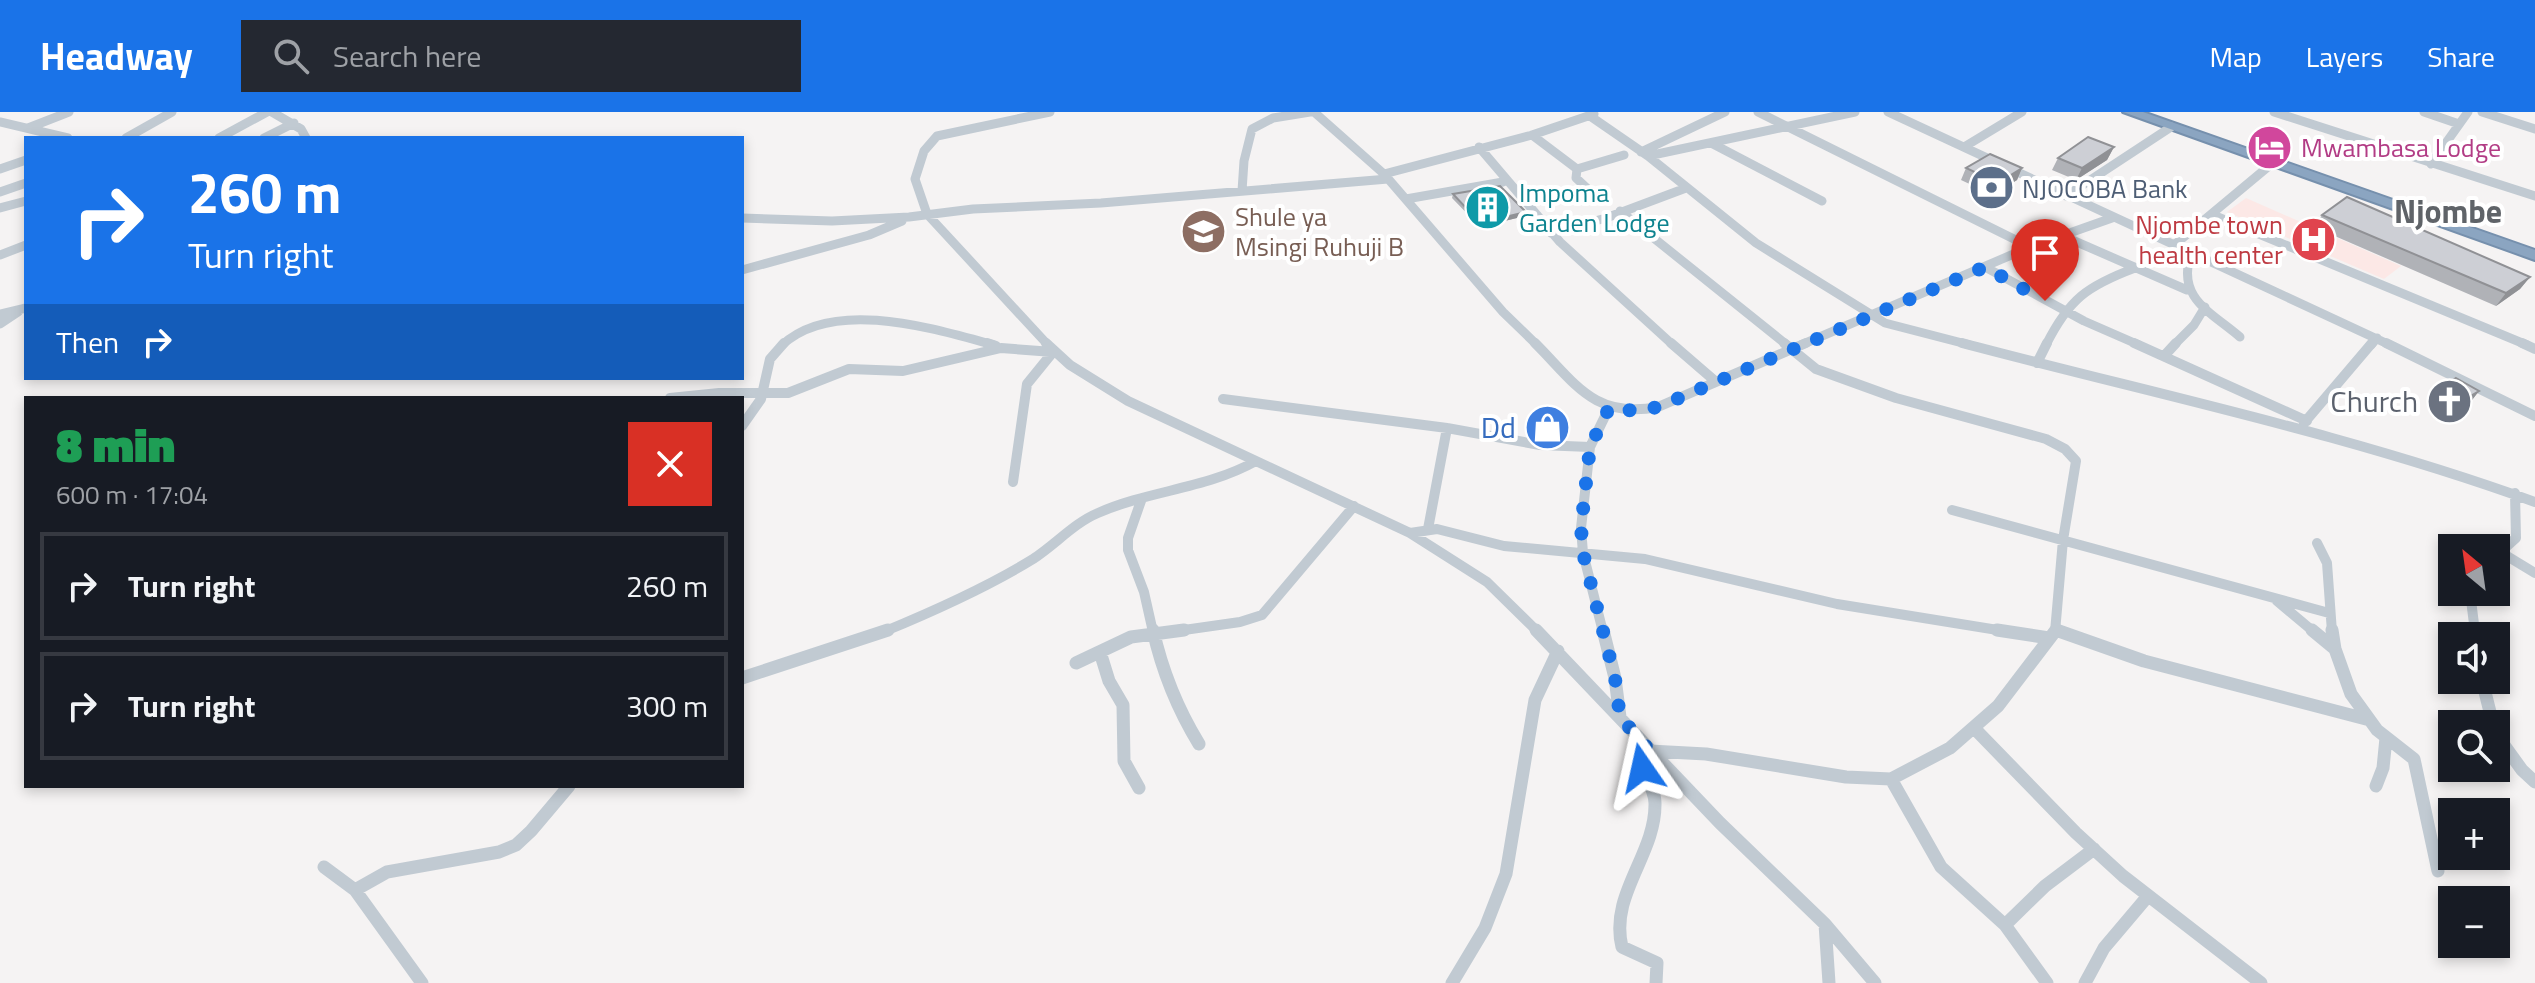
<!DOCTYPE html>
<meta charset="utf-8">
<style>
:root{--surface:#171b24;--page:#242831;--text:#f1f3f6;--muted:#9ea1a6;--line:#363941;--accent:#1a73e8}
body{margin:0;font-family:"Titillium Web",sans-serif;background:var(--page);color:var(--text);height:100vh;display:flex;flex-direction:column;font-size:30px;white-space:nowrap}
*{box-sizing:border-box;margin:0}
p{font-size:26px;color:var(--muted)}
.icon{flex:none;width:44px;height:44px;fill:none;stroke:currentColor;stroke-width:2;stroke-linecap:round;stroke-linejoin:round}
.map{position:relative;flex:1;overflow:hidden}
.details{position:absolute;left:24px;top:284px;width:720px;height:392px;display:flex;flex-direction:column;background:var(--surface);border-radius:0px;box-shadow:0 4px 12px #0003}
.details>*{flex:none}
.banner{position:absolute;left:24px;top:24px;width:720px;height:244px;border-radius:0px;box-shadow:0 4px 12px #0003;background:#1a73e8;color:#fff;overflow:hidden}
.needle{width:52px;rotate:331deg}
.tools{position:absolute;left:2438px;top:422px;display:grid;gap:16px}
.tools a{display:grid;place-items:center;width:72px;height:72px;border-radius:0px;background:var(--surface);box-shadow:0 4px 12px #0003;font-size:40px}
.pin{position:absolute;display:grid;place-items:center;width:68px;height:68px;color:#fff;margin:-82px -34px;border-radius:50% 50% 50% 0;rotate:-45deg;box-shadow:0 0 8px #0007}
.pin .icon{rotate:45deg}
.me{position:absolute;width:88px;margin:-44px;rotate:349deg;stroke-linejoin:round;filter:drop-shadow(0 0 6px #0008)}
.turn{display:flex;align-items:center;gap:28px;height:168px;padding:0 32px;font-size:36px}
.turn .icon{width:104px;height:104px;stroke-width:2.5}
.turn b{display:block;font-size:56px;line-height:68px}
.then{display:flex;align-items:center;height:76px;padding:0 32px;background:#0003;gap:16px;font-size:30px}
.round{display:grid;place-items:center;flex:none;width:84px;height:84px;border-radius:0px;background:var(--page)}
.overview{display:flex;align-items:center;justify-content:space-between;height:136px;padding:0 32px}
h1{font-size:48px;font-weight:800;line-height:60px;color:#1e9e55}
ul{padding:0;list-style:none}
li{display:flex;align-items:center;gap:24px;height:108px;margin:0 16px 12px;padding:0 16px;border:4px solid var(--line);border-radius:0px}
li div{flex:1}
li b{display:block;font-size:30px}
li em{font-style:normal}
header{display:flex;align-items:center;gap:48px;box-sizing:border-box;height:112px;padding:0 40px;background:var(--accent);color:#fff}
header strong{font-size:38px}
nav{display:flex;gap:44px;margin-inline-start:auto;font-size:28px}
.search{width:560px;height:72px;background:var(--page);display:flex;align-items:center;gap:20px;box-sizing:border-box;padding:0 28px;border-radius:0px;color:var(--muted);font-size:30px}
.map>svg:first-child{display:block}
.medical{fill:#fce8e6}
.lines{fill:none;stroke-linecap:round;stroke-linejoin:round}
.highway-casing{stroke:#7690ad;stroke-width:4}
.street-far2{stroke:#c1cad2;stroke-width:9}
.street-far1{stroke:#c1cad2;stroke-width:10}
.street{stroke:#c1cad2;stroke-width:13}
.highway{fill:#8ba5c1;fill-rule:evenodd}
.wall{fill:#b0b2b7}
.shaded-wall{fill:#909195}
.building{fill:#cdcfd5;stroke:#909195;stroke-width:2}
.route{stroke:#1a73e8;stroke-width:14;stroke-dasharray:0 25.2}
.labels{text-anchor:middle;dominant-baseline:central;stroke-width:8;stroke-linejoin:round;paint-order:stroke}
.far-hotel-label{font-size:26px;fill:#b23c85;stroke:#fff;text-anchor:start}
.far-service-label{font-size:26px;fill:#4e5e75;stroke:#fff;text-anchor:start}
.far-culture-label{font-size:26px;fill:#0d838f;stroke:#fff;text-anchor:start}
.far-education-label{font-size:26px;fill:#785e54;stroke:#fff;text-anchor:start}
.far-health-label{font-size:26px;fill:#be3a42;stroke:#fff;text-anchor:end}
.worship-label{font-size:30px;fill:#5b616d;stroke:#fff;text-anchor:end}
.shop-label{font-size:30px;fill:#366cbe;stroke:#fff;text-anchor:end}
.far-district-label{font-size:32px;font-weight:bold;fill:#5f6368;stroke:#fff}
</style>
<header>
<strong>Headway</strong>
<div class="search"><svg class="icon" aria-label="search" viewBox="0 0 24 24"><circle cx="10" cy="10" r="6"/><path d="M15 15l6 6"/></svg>Search here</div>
<nav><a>Map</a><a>Layers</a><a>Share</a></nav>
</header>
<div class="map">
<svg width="2535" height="871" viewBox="0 0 2535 871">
<rect width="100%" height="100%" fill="#f5f3f3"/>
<path class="medical" d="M2246,86L2401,154L2384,167L2227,100Z"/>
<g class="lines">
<defs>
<path id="highway" d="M2123,0H2143L2535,138V148Z"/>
</defs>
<use href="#highway" class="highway-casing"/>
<path class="street-far2" d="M272,0L301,17L306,26
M1314,0L1384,62L1503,200L1537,233
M1758,0L2030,135
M1888,0L2390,233
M2274,0L2535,84
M2424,0L2459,12
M2482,0L2535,17
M1590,4L1648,44L1756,131L1885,211L1970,233
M0,10L68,26
M28,16L69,0
M1532,23L1577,57L1576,66L1589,78
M126,26L172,0
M219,26L267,0
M264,26L294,11
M1713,32L1822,89
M1479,35L1560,130L1673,233
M1964,35L2022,0
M1641,40L1725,0
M1648,44L1855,0
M2431,52L2468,0
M0,57L26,48
M1577,57L1624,43
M1384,62L1532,23L1594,2
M1242,79L1244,49L1252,17L1273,6L1310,0
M0,80L26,71
M2066,84L2171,15
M1406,87L1503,70
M0,96L26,89
M1620,99L1787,233
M2213,103L2527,233
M742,106L832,109L909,105L973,97L1101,91L1388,67
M1551,121L1606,106L1686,76
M2063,124L2187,178
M2173,134L2275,49
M2191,142C2176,186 2211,200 2240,225
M0,143L26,133
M1985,155L2084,209L2139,233
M742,158L869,123L902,109
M0,202L26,196
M0,212L18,200
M782,233C834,185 934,217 994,233
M1048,233L927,102L915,67L924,39L937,24L1050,0
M1801,233L2030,135L2112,106
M2046,233C2069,187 2087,174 2135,156
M2174,233L2194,213L2205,195
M2371,233L2377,226"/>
<path class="street-far1" d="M987,231L996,234
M1046,231L1070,253L1128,289L1410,421L1487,470L1538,520
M1535,231C1576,272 1594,307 1658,295L1806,231
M1671,231L1715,269
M1784,231L1816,257L1896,286L2046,327L2065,337L2076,349L2063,428L2055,520
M1962,231C2154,282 2348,322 2535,390
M2134,231L2307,309
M2386,231L2535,304
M2522,231L2535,237
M2165,243L2176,231
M2037,251L2047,231
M670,286L719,281H788L849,257L903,259L1001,236L1053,240
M1223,287L1447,316L1540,333L1590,335
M2304,311L2372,231
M742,314L761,287L770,247L784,231
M1013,370L1027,272L1053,240
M1142,386L1128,426V438L1144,480L1153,520
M1952,398L2329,501
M1428,417L1447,316
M1410,421L1437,417L1504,434L1645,447L1837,492L2010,520
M2317,431L2327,451L2332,520
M2502,441L2535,461
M2496,444L2516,426L2515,381
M2470,480L2475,520
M2277,489L2314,520
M2056,518L2061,520
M883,520C934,499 986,476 1033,447C1056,432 1074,411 1098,401C1150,378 1206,377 1256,349
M1170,520L1240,510L1262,503L1354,394
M1603,520L1583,441L1581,416L1590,335L1609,296"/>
<path class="street" d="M1153,518C1162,558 1177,596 1199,632
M1536,518L1720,711L1825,812L1875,871
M1603,518L1615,566L1620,605
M1997,518L2049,526
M2056,518L2144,549L2366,607
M2312,518L2335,537
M2332,518L2335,537L2351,582L2377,618L2414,647L2438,759
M2474,518L2475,524
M1100,540L1109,569L1123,593L1124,649L1139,676
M1076,551L1131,525L1184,518
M742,566L888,518
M2482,568L2493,612
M1974,616L2076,721L2123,764L2261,871
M2496,622L2522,658L2535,670
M1891,667L1941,755L2005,813L2047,871
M2376,674L2383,656L2386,626
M324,755L355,778L422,871
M355,778L387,760L499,740L516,733L531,719L569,674
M1825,812L1829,871
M2005,813L2045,774L2094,737
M1452,871L1485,816L1506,762L1535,588L1558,539
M1656,871L1657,851L1622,835C1609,782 1656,743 1655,691C1655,679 1647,667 1642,656L1650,639L1706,642L1846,665L1891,667L1950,636L1998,594L2056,518
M2085,871L2104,836L2148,784"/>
<use href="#highway" class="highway"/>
</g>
<path class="wall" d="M2114,35L2107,48L2076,68L2052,58L2058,46Z
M1966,56H2022L2017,68L1993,83L1961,68Z
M1453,82L1525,104L1480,115L1452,86Z
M2322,103L2530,165L2520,177L2496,194L2314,115Z
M2479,279L2472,288L2448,302L2427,290L2434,281Z"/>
<path class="shaded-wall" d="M2114,35L2107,48L2076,68L2082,56Z
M2022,56L2017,68L1993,83L1998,71Z
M1526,100L1525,104L1480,115V111Z
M2530,165L2520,177L2496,194L2506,181Z
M2479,279L2472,288L2448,302L2455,293Z"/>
<path class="building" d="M2088,25L2114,35L2082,56L2058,46Z
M1990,42L2022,56L1998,71L1966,56Z
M1500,74L1526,100L1480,111L1453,82Z
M2347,85L2530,165L2506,181L2322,103Z
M2456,266L2479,279L2455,293L2434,281Z"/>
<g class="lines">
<path class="route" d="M1642,656L1650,639L1620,605L1615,566L1583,441L1581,416L1590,335L1609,296L1636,299L1658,295L1985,155L2045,189"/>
</g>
<defs>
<symbol id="hotel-disc" viewBox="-11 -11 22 22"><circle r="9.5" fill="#d1479c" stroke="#fff"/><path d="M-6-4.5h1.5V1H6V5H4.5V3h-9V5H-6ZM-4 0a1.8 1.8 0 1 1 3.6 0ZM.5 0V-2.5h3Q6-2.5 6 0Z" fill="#fff"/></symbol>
<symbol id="bank-disc" viewBox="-11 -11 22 22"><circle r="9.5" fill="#5c6f8a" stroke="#fff"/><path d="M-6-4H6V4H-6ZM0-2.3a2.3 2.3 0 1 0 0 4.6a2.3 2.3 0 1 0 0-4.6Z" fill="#fff"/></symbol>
<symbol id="building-disc" viewBox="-11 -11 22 22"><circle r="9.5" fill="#0f9aa8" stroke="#fff"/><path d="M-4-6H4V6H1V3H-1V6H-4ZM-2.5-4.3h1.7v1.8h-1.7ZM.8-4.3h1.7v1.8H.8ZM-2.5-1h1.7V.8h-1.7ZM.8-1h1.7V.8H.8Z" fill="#fff"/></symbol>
<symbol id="school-disc" viewBox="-11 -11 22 22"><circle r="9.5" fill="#8d6e63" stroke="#fff"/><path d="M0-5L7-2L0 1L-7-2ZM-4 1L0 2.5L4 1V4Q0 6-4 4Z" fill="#fff"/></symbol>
<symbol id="hospital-disc" viewBox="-11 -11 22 22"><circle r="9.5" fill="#e0444e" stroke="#fff"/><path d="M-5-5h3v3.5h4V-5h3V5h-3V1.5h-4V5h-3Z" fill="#fff"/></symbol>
<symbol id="church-disc" viewBox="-11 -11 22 22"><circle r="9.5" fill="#6b7280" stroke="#fff"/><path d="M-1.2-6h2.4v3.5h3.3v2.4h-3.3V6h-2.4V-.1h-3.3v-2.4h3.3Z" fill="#fff"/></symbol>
<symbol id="shop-disc" viewBox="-11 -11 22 22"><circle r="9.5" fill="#3f7fe0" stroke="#fff"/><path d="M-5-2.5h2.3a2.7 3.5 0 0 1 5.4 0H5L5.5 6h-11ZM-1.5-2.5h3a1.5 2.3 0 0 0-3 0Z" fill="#fff"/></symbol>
</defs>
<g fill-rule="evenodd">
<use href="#hotel-disc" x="2244" y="10" width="51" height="51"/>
<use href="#bank-disc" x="1966" y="50" width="51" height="51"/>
<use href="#building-disc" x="1462" y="70" width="51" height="51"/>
<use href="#school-disc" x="1178" y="94" width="51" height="51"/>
<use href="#hospital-disc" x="2288" y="102" width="51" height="51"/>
<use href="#church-disc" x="2424" y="264" width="51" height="51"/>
<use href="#shop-disc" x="1522" y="290" width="51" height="51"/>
</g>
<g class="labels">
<g class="far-hotel-label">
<text x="2301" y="35">Mwambasa Lodge</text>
</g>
<g class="far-service-label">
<text x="2022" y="76">NJOCOBA Bank</text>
</g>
<g class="far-culture-label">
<text x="1519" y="80">Impoma<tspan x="1519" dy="30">Garden Lodge</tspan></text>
</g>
<g class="far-education-label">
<text x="1235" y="104">Shule ya<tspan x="1235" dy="30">Msingi Ruhuji B</tspan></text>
</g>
<g class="far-health-label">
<text x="2283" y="112">Njombe town<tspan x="2283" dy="30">health center</tspan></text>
</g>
<g class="worship-label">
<text x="2418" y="289">Church</text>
</g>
<g class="shop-label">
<text x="1516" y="315">Dd</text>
</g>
<g class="far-district-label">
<text x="2448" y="99">Njombe</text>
</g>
</g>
</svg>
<div class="tools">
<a><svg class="needle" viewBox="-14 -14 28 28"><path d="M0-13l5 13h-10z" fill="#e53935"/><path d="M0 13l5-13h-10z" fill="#9ea1a6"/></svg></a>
<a><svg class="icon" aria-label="sound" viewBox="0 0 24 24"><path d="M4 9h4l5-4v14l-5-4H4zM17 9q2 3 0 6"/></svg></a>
<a><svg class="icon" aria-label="search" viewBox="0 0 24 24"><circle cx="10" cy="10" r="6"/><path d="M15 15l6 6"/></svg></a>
<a>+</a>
<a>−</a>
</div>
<div class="pin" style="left:2045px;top:189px;background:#d93025"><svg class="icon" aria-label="arrive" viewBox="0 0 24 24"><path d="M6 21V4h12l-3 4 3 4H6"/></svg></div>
<svg class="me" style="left:1642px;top:656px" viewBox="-20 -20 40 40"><path d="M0-17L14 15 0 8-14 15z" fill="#1a73e8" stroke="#fff" stroke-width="4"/></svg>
<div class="banner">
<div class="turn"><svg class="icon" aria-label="right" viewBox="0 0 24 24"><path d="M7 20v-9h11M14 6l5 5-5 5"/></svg><div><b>260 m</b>Turn right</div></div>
<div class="then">Then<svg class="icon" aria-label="right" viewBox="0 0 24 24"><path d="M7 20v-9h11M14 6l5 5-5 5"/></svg></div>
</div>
<section class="details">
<div class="overview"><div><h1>8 min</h1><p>600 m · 17:04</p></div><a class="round" style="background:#d93025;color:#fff"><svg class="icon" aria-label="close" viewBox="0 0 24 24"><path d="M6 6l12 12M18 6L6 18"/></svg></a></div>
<ul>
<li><svg class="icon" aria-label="right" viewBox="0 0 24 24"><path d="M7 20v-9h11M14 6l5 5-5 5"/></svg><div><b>Turn right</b></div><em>260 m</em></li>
<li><svg class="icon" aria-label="right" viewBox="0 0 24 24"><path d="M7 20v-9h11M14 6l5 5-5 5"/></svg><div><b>Turn right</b></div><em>300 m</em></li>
</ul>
</section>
</div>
